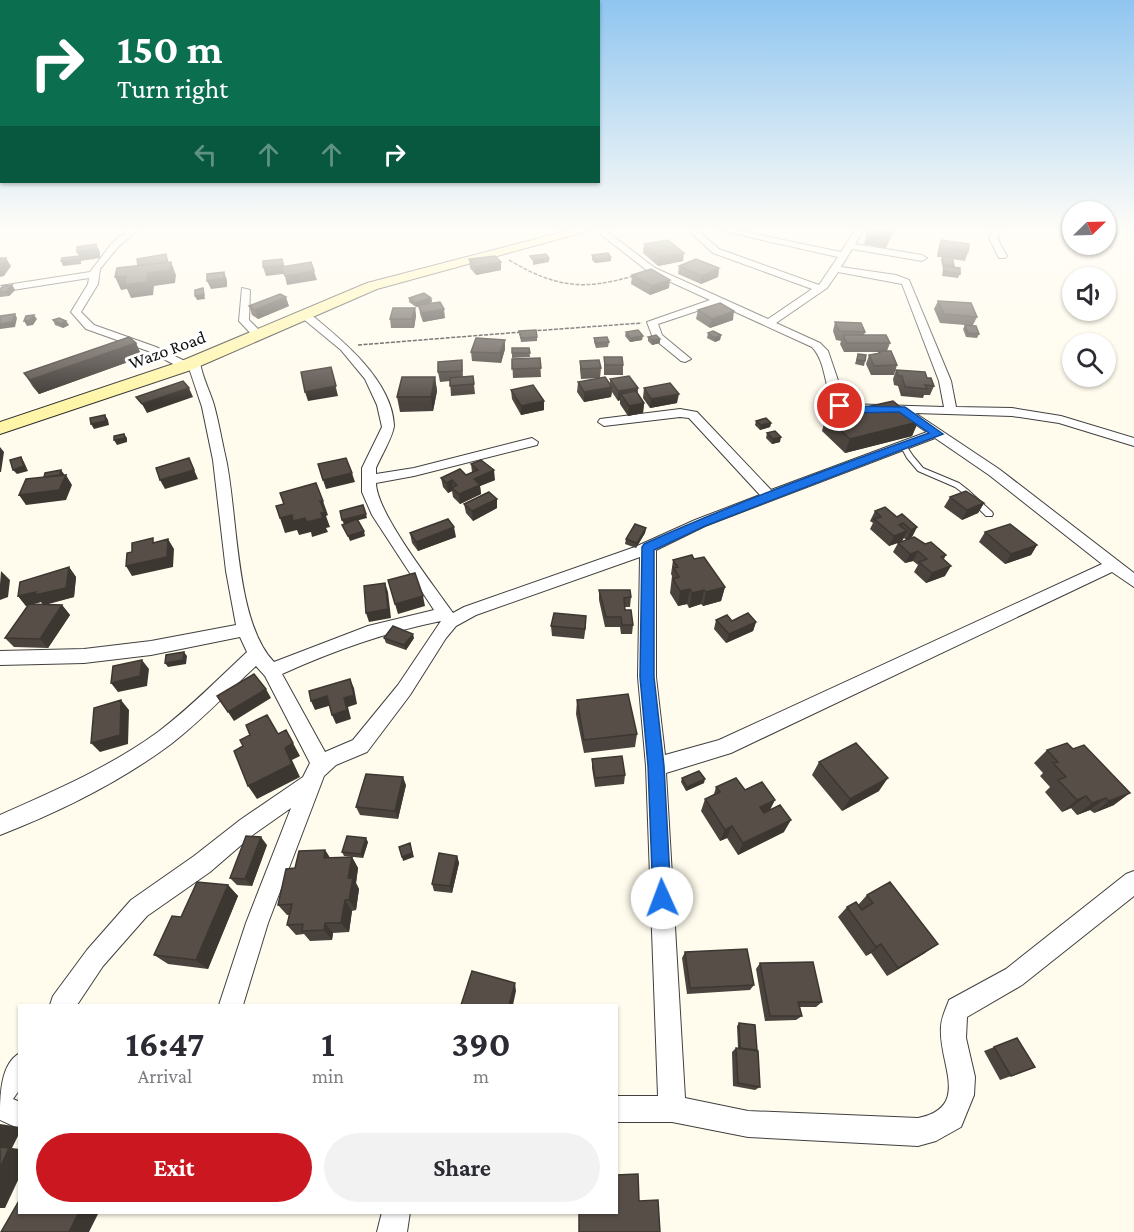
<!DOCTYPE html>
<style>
:root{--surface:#fff;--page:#f2f2f3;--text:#2b2b33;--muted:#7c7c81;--accent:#cb171f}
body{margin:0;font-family:"Crimson Pro",serif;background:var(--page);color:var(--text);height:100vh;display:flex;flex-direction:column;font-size:22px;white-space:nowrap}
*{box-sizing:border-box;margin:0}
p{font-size:20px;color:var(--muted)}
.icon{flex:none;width:33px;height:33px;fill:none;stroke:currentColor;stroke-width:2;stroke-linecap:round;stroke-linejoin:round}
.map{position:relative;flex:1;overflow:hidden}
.sheet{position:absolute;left:18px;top:1004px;width:600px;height:210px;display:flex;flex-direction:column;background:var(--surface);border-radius:0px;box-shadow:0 2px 4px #0004}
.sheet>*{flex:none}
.guide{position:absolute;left:0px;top:0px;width:600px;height:183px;box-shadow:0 2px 4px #0004;background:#0b6e4f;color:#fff;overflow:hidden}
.needle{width:39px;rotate:67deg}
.controls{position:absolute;left:1062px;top:201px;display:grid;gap:12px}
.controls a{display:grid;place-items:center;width:54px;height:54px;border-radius:50%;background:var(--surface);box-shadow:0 2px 4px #0004;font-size:30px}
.pin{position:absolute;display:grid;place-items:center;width:51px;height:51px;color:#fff;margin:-26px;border:3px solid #fff;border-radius:50%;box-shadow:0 2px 6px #0007}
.me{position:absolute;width:66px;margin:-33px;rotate:358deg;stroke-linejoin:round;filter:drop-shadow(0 0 4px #0008)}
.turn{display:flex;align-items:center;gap:21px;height:126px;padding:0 18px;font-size:27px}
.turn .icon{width:78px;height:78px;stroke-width:2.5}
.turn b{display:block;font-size:42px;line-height:51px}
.lanes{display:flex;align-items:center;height:57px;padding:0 18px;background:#0003;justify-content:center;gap:30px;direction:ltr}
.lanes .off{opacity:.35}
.eta{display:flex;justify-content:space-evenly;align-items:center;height:102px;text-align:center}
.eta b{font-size:36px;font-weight:700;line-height:42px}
.primary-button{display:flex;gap:12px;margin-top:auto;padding:12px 18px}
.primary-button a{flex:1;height:69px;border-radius:36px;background:var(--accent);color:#fff;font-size:24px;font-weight:700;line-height:69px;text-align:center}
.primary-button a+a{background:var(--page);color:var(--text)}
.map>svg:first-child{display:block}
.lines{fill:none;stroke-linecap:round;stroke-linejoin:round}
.service-casing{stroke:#404040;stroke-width:2}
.minor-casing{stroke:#404040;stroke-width:2}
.secondary-casing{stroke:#2f2f2f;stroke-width:2}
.path{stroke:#2f2f2f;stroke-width:1.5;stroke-dasharray:4 1.5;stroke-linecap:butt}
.service{fill:#fff;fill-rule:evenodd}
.minor{fill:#fff;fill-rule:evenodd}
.secondary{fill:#fff5a8;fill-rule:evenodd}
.wall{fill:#4b433e;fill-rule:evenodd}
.shaded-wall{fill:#3d3732}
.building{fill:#574e48;stroke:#3d3732;stroke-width:1.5}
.route{fill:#1a73e8;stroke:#114b97;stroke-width:1.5}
.labels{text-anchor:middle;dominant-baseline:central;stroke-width:6;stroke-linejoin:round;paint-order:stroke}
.far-street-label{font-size:18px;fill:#0d0d0d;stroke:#fff}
</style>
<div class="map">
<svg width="1134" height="1232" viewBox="0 0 1134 1232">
<rect width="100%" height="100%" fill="#fffbed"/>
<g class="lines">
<defs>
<path id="service" d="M903,443L905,444L913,456L923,468L959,483L968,490L992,512L993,514L992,516H986L963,493L955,487L918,471L907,458L900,445Z"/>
<path id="minor" d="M128,230H138L118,247L100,269L98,284L81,312L94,325L156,347L189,363L190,360L194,359L200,362C202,377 210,391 214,405C219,423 222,442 226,459C238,515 235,622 274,662L368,626L434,610L372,515L362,492V468L382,427L377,405L365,379L341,350L301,317V313H309C341,339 392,380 394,425C394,435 380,458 376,468V474L414,468L532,438L538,442L537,445L414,476L376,483C376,512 434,586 453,613L464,607L635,547L695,520L760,495L689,418L680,417L604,426L598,422L600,419L680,409L697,412L771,490L927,432L898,413L838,411C823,392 828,364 812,347L718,304L658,324L662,335L691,359L685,362L681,361L653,338L647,322L710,300L649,272L595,230H605L655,268L768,319L812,289L713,253L688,230H698L719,249L819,285L838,257L718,230H736L841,252L855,230H864L855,244L922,255L927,258L922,261L852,249L841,267L896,275L909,280L951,381L956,407L1012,408L1061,416L1134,438V446L1059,423L1012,416L915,413L999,469L1134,573V587L1112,572L731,753L666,773L685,1098L748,1111L918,1118C972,1107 938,1063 941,1027C941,1018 946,1009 949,1000L1006,969L1126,874L1134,871V896L1022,985L967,1017L966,1038L975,1077L974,1095L961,1127L936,1141L918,1146L748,1137L672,1122H616V1096H658L646,766L638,677L640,557L476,615L456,626L446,638L410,695L367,752L336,765L324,776L268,923L243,1005H219L246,923L291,808L254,834L210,872L147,916L103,966L77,1005H50L53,996L87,950L131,900L194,856L240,820L303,777L310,763L265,676L256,666C228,692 201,721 171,744C120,782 59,812 0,835V815C54,791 110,767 158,732C190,708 218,679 247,652L240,637L151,655L84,663L0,665V651L84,649L151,641L236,625L226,571L213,460L202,407L189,368H181L148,351L86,329L71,312L88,284L89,278L0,292V286L90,272L112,243ZM838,272L902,284L939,381L944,407L846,404L828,351L820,343L776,323L827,288ZM935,438L989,475L1102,564L719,740L665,755L656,677V550L705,526ZM441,621L398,685L353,740L325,752L282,674C333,651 386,632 441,621Z
M993,230H1002L997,238L1007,256L1005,258H999L989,238Z
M1111,230H1120L1113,238H1107L1106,236Z
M242,288L250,290L249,320L263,334V338H255L239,321Z
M20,1053V1089L13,1099L20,1102V1129L0,1120C0,1096 0,1064 20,1053Z
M382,1212H410L407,1232H377Z"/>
<path id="secondary" d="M570,230H592L377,289L191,370L0,434V422L179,362L367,283Z"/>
</defs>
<use href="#service" class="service-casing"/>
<use href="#minor" class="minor-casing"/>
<use href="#secondary" class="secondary-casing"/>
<path class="path" d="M509,260C555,287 582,291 633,276
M532,331L642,323
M358,345L522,332"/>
<use href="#service" class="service"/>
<use href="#minor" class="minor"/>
<use href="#secondary" class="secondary"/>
</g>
<path class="wall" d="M876,230H894L886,248L864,244L866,236Z
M941,240L968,252L965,261L952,259L954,266V267L960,274L958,278L942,276L943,269L941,260L942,257H937L938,249Z
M644,244L683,261L658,266L643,253Z
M592,255L611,257V261L595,263L592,260Z
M469,259L501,270L476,275L470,268Z
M679,266L719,268L718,277L701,284L678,274Z
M632,275L669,288L650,295L631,284Z
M12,285L15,290L9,296L0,297V289Z
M409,298H431L432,302L428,303L445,318L423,322L420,314L419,306L416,307L409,302Z
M938,301L977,317L973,325L979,334L977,338L966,337L963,329L965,325L940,323L934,309Z
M249,306H289L258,319L252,315Z
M415,308L416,316L414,328H391L390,319Z
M698,310L733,320L710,328L696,319Z
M53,320L69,325L63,328L55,325Z
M835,322L865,332L864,335L890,343L887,351L897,365L894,375H871L866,364L869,355L877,354L878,352H844L840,344L841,341L836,340L833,331Z
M519,331L537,337V341L521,342Z
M626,332L642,340L630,342L625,336Z
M708,333L721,335L720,340L715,342L707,338Z
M648,337L660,339V343L652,345L648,341Z
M594,338L609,342L608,347L596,348L594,342Z
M136,343L142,357L39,394L33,387L24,373Z
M512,348H529L530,357L512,358Z
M505,349L501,363L472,361L471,352Z
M858,354L865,361L864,366L855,364Z
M604,357L623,365V375H604Z
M540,358L541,377L513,378L512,359Z
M462,360L463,377L473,376L475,394L451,396L450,381L440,382L438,372Z
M580,361L601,368L600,378L581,379L580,370Z
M896,370L927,378L934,386L930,395H924L923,398L901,396L898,386L894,385L893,379Z
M435,377L437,391L433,411L400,412L397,397Z
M610,379L638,388L637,394L644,403L643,413L628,416L620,404V400L618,401L612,392L611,397L584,402L577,392L578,382L610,384Z
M644,388L677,403L650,408L643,398Z
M511,390L544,401V410L521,415L512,399Z
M826,416L918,422L912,436L845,453L822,431Z
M756,421L771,423L770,427L760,430L755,425Z
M767,433L780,442L772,444L766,438Z
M471,464L495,480L480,486L481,494L460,504L453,497L452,491L448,493L443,487L441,478L466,475L472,472Z
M950,497L984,503L978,513L962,520L944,507Z
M497,499V508L473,521L466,513L464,504Z
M875,511L897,517L917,527L912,537L906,540L904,538L902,541L925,544L946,555L944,559L945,576L926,583L914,572L918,565L913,561L905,563L893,552L898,543L889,546L870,529L873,523L870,521Z
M646,528L645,533L636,548L625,544L626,539Z
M985,532L1037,545L1031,555L1005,564L979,542Z
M410,533L456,537L418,551L412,543Z
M694,559L725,587L721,601L703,606L701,604L689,608L687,604L678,606L670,593L672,576L671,574L673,560Z
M69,567L76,577L74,597L45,605H62L70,615L48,648L14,647L5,638L28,605L26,606L18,596ZM41,602L43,604H32Z
M599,590L631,597L630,607H625V610L633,625L632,634H621L620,627H605L599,600Z
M716,620L732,621L756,622L753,631L726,643L714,629Z
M586,625L584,639L552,636L551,626Z
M384,638H414L406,650L386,643Z
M577,700L637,734L635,747L584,753L576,714Z
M1067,743L1114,805L1094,813L1090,810L1077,815L1071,808L1062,812L1045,792L1050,787L1040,776L1043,773L1034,763L1047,750Z
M592,759L625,775L624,784L595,787L592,768Z
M819,762L879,791L842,811L812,775Z
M682,778L704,783L686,791L681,782Z
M406,785L398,819L360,815L356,807Z
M716,787L745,790L770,810L784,832L738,855L727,838L720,841L701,811L705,799L714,794Z
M368,842L363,858L344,856L342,852Z
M267,845L252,886L237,885L230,878Z
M325,850L330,858L352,857L358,868L356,883L359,889L356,910L352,911L349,932L333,933L332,940L310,941L304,934L296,935L287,925L289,915H287L278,905L295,868Z
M457,856L459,863L452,893L434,891L432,884Z
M228,885L238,896L208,969L168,964L154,955L181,917Z
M867,895L925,953L887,976L871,953L866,956L838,917L847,907L858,905Z
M685,952L754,985L750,990L687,994L682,958Z
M760,963L822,1002L816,1007H800L802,1016L796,1020L765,1021L756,969Z
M739,1023L760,1087L755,1090L733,1086L732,1052L736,1048H738L737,1026Z
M1017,1038L1011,1076L1000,1080L984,1051Z"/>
<path class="shaded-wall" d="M96,244L100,252V258L81,261V264L63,266L61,261L79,256L77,252Z
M684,253L683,261L658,266L659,257Z
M166,254L169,263L171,262L176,275L175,283L154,286L153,295L131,298L127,289L121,290L115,277L142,275Z
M611,257V261L595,263V259Z
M6,258L11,266L4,276L0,277V266Z
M549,258V262L533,265V260Z
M282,259L285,267L283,274L266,276L263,267Z
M501,262V270L476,275L475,267Z
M719,268L718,277L701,284L702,276Z
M314,271L317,280L287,285L285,276Z
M224,272L227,280V287L211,289L207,281Z
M670,280L669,288L650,295L651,286Z
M12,285L15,290L9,296L6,292Z
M203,288L205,299L197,300L195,296Z
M286,297L289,306L258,319L255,310Z
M431,298L432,302L416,307L415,303Z
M415,308L416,316L414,328L412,319Z
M444,309L445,318L423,322L422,313Z
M734,311L733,320L710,328L712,319Z
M15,314L17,318L15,327L0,329V324Z
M34,315L37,319L33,325L27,326L24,321Z
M66,321L69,325L63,328L60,324Z
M721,335L720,340L715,342V338Z
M643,336L642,340L630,342V338Z
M660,339V343L652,345V340Z
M505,340V349L501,363L500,353Z
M136,343L142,357L39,394L30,380Z
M331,367L338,396L308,401L305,392Z
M435,377L437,391L433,411L431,397Z
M612,387L611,397L584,402V392Z
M189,388L193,397L147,413L142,404Z
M638,388L637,397L621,394L620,400L618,401V391Z
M679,394L677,403L650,408L651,399Z
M544,401V410L521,415V406Z
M644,403L643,413L628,416L629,406Z
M105,415L108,420L109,425L94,429L91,424Z
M918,422L912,436L845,453L850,439Z
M771,423L770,427L760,430L761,425Z
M124,434L127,438V442L117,445L114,440Z
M781,437L780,442L772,444L773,439Z
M0,447L4,452L1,472H0Z
M21,457L24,462L28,471L17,474L13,470Z
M189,458L198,479L165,489L160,480Z
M61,470L64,474L63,480L66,475L72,485L66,500L26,505L19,495L47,485Z
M494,470L495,480L480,486L481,494L460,504L459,494L474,479Z
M352,473L355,482L326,489L323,480Z
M452,480L453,489L452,488V491L448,493L447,483Z
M497,499V508L473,521L472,511Z
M320,501H323L328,515L326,516L330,527L326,528L328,532L312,537L311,532L299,535L297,530L285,533L280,518L292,515L321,513Z
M984,503L978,513L962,520L967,510Z
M366,514L367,518L344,524L342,520Z
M454,527L456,537L418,551L416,542Z
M917,527L912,537L906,540L911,530Z
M646,528L645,533L636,548L637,543Z
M364,531L365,536L350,541L348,536Z
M907,531L902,541L889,546L894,536Z
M168,539L174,549L173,567L132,576L126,566Z
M1037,545L1031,555L1005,564L1011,554Z
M918,551L913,561L905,563L910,554Z
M951,566L945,576L926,583L932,573Z
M69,567L76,577L74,597L43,605L41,602L26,606L18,596L36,592Z
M1,571L10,580L8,597L0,600V584Z
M385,583L388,592L391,618L369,622L366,613Z
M725,587L721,601L703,606L706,592Z
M690,589L687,604L678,606L680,591Z
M704,590L701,604L689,608L692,593Z
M423,596L425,606L398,614L395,604Z
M62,605L70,615L48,648L40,639Z
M756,622L753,631L726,643L729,634Z
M413,634L414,638L406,650L404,645Z
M184,652L187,656L186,664L168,667L165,663Z
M142,660L149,669L147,686L118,692L111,683Z
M350,679L354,688L357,704L348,707L351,719L336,724L332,715L344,698Z
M266,689L271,698L234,721L228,712Z
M327,696L332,705L315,710L311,701Z
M121,700L129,710L128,744L100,752L91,743Z
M286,730L300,756L292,760L300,777L257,799L248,786L285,748Z
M403,777L406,785L398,819L395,811Z
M888,778L879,791L842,811L850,799Z
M705,779L704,783L686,791L687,787Z
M1130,793L1114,805L1094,813L1109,801Z
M1086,796L1071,808L1062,812L1077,800Z
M1106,798L1090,810L1077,815L1092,803Z
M775,800L769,812L754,819L760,807Z
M791,820L784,832L738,855L743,843Z
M732,826L727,838L720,841L725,830Z
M261,837L267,845L252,886L245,879Z
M366,838L368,842L363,858L361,854Z
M410,843L414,857L403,861L402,857Z
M325,850L332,861L324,858Z
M457,856L459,863L452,893L450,886Z
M352,857L358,868L356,883L359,889L356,910L349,900L348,878Z
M228,885L238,896L208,969L196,960Z
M345,900L352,911L349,932L341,923Z
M325,923L333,933L332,940L324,930Z
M881,944L871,953L866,956L876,947Z
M938,944L925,953L887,976L898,968Z
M515,983L516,991L513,1005H509Z
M0,1124L20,1127V1132L12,1148L20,1149V1176L5,1208H0Z
M79,1212H99L89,1232H69Z"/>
<path class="building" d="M869,230H871L891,234L888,240L866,236Z
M668,240L684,253L659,257L644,244Z
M941,240L969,244L968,252L940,248Z
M96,244V249L77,252V247Z
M608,253L611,257L595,259L592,255Z
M166,254L167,262L138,266L137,259Z
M546,254L549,258L533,260L530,256Z
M79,256V259L61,261L62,258Z
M495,256L501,262L475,267L469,259Z
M942,256L952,257L954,266L944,265Z
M0,258H6L0,266Z
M282,259L283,265L263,267V261Z
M696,259L719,268L702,276L679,266Z
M171,262L170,270L148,273L147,282L125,285L126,276L115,277L117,268Z
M311,262L314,271L285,276L281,267Z
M944,266L960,268V274L944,271Z
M651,269L670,280L651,286L632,275Z
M224,272V278L207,281V274Z
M12,285L6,292H0V289L3,286Z
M203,288L204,295L195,296V290Z
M424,293L431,298L415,303L409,298Z
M280,294L286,297L255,310L249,306Z
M938,301L971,303L977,317L944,314Z
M440,302L444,309L422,313L418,305Z
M720,303L734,311L712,319L698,310Z
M393,308H415L412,319H390Z
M15,314L12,322L0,324V316Z
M34,315L30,320L24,321L26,316Z
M59,318L66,321L60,324L53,320Z
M835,322L861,323L865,332L839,331Z
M965,325L976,326L979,334L968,333Z
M536,330L537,337L521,338L519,331Z
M638,330L643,336L630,338L626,332Z
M713,331L721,335L715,338L708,333Z
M656,335L660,339L652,340L648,337Z
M843,335H886L890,343H847Z
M129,337L136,343L30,380L24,373Z
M607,337L609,342L596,343L594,338Z
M476,338L505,340L500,353L471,352Z
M512,348H529L530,353H512Z
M878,351H891L897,365L874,366L869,355L880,353Z
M858,354L866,355L865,361L857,360Z
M604,357H622L623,365H605Z
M540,358L541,368L512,369V359Z
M462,360V371L438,372V362Z
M599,360L601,368L581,369L580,361Z
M331,367L336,386L305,392L301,372Z
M896,370L925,372L927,378H931L934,386L925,385L927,389L905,387L902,376H898Z
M473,376L474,384L450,386V378Z
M629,376L638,388L618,391L610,379Z
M402,377H435L431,397H397Z
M605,377L612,387L584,392L578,382Z
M183,381L189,388L142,404L136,397Z
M670,383L679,394L651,399L644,388Z
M533,385L544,401L521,406L511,390Z
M636,391L644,403L629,406L621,394Z
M893,401L918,422L850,439L826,416Z
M105,415L106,421L91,424L90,418Z
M766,418L771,423L761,425L756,421Z
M775,431L781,437L773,439L767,433Z
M124,434L125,438L114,440V436Z
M21,457L24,466L13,470L10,460Z
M189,458L194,470L160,480L156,468Z
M346,458L352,473L323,480L318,464Z
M481,460L494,470L474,479L480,485L459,494L452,488L457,485L452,480L447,483L441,478L460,469L466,475L478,470L471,464Z
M61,470L60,475L44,477L45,473Z
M66,475L59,490L19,495L26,479Z
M316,483L323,501H320L325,512L321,513L323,518L307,522L305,518L293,521L292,515L280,518L276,506L284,504L280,493Z
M966,491L984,503L967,510L950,497Z
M489,492L497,499L472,511L464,504Z
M363,505L366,514L342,520L340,511Z
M885,507L897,517L902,514L917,527L911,530L903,523L899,525L907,531L894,536L874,519L881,517L875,511Z
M357,519L364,531L348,536L342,525Z
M448,519L454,527L416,542L410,533Z
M635,524L646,528L637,543L626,539Z
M1010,524L1037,545L1011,554L985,532Z
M914,537L925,544L931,542L946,555L941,557L951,566L932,573L919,562L927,559L918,551L910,554L898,543Z
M153,538V543L168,539L167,557L126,566L127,553L132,552V543Z
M692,555L694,559L704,557L725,587L706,592L704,590L692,593L690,589L680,591L673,579L679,577L674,568L678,567L673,560Z
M69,567L66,588L35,595L36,592L18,596L20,582Z
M415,573L423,596L395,604L388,580Z
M385,583L388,609L366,613L364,586Z
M599,590H630L631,597L624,598L625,610H631L633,625H622L621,617H606Z
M29,604L62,605L40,639L5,638Z
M554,613L586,616L585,629L551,626Z
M748,613L756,622L729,634L716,620L727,615L732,621Z
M393,626L413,634L404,645L384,638Z
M184,652L183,660L165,663L166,655Z
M142,660L140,676L111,683L113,666Z
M254,674L266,689L228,712L217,696Z
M350,679L354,695L344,698L347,710L332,715L327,696L311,701L309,691Z
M628,694L637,734L584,740L577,700Z
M121,700L120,735L91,743L94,708Z
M267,715L278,734L286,730L293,743L285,748L292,764L248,786L234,751L243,746L240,740L250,735L246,725Z
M856,743L888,778L850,799L819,762Z
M1067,743L1073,749L1084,745L1130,793L1109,801L1106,798L1092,803L1086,796L1077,800L1058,780L1066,777L1053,763L1058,762L1047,750Z
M622,756L625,775L595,778L592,759Z
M699,771L705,779L687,787L682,778Z
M366,774L403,777L395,811L356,807Z
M736,778L745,790L762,782L775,800L760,807L764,813L780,805L791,820L743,843L732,826L725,830L705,799L720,792L716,787Z
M246,836L261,837L245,879L230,878Z
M347,836L366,838L361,854L342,852Z
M410,843L412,853L402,857L399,847Z
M325,850L324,858L352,857L348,878H353L349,900H345L341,923H325L324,930L302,931L303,924L287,925L292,904L278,905L286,869L295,868L299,851Z
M439,853L457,856L450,886L432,884Z
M197,882L228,885L196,960L154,955L172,916L181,917Z
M890,882L938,944L898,968L881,944L876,947L847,907L856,902L862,910L873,903L867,895Z
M747,949L754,985L690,988L685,952Z
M813,962L822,1002H798L802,1016H770L760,963Z
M472,971L515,983L509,1005H461Z
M739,1023L755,1025L757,1050L740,1048Z
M1017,1038L1035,1067L1011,1076L994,1047Z
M736,1048L758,1051L760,1087L738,1083Z
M0,1147L9,1148L0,1168Z
M638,1174L639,1201L658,1200L660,1232H579V1212H616V1175Z
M20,1199V1212H79L69,1232H1Z"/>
<linearGradient id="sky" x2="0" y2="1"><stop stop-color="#8fc5f0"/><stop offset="0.57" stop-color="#fffdf7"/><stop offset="1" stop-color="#fffdf7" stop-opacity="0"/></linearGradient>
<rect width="1134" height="403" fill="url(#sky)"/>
<path class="route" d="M840,403L849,406L905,407L943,434L705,526L654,550V677L664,766L671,898L668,904L662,907L655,904L653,898L648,766L640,677L642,547L644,544C737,502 833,467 929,433L899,412L848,413L836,408V404Z"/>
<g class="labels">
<g class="far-street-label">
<text transform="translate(167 350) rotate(-20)">Wazo Road</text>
</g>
</g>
</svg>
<div class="controls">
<a><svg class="needle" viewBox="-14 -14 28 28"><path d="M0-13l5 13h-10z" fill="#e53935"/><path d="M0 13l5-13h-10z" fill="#7c7c81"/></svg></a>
<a><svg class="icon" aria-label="sound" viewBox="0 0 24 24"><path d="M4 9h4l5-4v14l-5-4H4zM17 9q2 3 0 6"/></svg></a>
<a><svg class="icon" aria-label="search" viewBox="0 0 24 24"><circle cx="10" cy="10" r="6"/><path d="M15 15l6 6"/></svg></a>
</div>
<div class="pin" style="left:840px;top:406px;background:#d93025"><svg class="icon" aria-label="arrive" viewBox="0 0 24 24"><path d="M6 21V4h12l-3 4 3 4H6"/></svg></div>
<svg class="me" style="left:662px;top:898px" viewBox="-20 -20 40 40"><circle r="19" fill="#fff"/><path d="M0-13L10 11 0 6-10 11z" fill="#1a73e8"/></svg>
<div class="guide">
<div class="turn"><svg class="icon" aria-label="right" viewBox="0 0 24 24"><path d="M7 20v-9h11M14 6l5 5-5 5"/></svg><div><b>150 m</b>Turn right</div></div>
<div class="lanes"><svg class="icon off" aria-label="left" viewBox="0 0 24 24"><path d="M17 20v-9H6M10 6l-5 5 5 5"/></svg><svg class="icon off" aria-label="ahead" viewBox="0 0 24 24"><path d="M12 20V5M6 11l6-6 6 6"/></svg><svg class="icon off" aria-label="ahead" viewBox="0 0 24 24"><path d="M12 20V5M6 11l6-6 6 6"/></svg><svg class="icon" aria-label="right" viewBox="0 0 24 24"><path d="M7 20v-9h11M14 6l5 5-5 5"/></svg></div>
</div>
<section class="sheet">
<div class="eta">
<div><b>16:47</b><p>Arrival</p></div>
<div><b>1</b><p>min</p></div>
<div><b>390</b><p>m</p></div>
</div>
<div class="primary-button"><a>Exit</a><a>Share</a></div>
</section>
</div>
